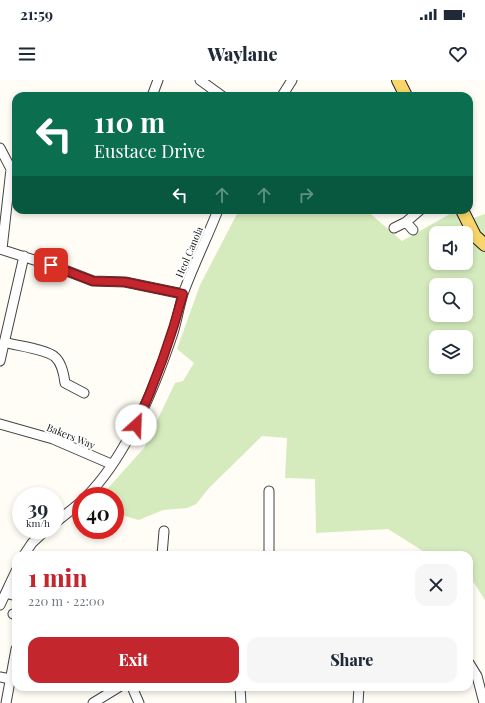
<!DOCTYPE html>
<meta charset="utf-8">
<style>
:root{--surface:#fff;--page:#f6f6f7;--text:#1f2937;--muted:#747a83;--accent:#c4262e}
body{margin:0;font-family:"Playfair Display",serif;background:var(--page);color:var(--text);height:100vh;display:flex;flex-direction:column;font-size:15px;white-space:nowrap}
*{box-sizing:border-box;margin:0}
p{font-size:13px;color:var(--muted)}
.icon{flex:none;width:22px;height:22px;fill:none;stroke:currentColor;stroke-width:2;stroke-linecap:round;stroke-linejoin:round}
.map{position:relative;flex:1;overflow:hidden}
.drawer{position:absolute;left:12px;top:471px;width:461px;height:140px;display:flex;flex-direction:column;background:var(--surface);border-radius:12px;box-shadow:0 2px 6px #0003}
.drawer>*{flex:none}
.guide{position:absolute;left:12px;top:12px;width:461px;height:122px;border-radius:12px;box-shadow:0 2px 6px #0003;background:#0b6e4f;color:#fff;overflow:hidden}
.tools{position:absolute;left:429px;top:146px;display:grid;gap:8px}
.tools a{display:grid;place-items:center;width:44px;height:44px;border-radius:8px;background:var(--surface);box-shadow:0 2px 6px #0003;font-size:20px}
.speed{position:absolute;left:12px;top:407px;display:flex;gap:8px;font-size:20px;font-weight:700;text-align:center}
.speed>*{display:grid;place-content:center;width:52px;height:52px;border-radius:50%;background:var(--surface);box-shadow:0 2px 6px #0003;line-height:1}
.speed small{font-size:10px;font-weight:400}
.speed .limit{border:6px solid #d22;background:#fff;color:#111}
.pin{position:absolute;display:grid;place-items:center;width:34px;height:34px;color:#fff;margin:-17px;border-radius:8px;box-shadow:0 2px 6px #0006}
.me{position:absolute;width:44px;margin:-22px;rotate:25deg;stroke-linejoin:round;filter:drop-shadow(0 0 3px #0008)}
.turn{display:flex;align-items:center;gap:14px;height:84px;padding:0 16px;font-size:18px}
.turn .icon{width:52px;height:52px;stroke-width:2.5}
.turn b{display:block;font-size:28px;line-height:34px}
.lanes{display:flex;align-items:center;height:38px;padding:0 16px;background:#0003;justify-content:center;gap:20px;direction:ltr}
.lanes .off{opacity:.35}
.round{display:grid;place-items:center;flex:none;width:42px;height:42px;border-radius:12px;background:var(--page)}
.head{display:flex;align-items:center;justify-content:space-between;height:68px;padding:0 16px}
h1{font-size:24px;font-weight:800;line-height:30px;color:var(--accent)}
.action{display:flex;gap:8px;margin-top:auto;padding:8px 16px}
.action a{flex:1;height:46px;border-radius:12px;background:var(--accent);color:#fff;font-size:16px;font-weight:800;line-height:46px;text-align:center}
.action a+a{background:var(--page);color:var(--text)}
.status{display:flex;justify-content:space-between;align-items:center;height:28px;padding:0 20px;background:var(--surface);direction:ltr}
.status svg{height:11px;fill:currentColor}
header{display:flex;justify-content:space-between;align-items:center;height:52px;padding:0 16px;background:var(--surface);font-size:18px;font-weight:800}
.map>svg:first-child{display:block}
.green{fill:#d5ebbd;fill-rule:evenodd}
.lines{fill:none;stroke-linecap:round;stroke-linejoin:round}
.minor-casing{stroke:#444;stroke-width:11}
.major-casing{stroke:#222;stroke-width:14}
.minor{stroke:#fff;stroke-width:9}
.major{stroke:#f9d66b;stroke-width:12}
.route-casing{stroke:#7f191e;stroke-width:10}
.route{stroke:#c4262e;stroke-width:7}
.labels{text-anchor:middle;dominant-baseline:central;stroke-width:4;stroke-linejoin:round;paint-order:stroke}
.street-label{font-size:10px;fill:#111;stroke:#fff}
</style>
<div class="status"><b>21:59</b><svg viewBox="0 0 49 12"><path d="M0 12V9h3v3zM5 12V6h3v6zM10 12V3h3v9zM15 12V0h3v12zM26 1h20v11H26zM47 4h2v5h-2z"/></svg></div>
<header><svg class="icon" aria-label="menu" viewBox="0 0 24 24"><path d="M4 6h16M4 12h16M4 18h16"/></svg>Waylane<svg class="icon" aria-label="heart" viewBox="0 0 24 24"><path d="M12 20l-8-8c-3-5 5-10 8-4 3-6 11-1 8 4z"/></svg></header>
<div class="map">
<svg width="485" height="623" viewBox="0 0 485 623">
<rect width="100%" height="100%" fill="#fffdf5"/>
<path class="green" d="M239,130H366L402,161L457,130L468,140L485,134V520L469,495V475L426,473L388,449L316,453L315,399L285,398L287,358L262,356L209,408L196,424L187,428L163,430L139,440L121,435L115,431V416H101L144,368L175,303L183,301L194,283L177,269L200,205ZM436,153H466V183H436ZM436,205H466V235H436ZM436,257H466V287H436Z"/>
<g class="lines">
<defs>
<path id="minor" d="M200,0L222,16
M152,16L158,0
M282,16L292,0
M0,68L11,89L2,169
M406,142L413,150
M394,148L406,142L420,130
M0,169L62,189L93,201L125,202L183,214
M4,262C17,266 46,269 55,277C62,283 64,295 65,303L84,313
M0,281L24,176
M0,344L53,359L111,384
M87,416C127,375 155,307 173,253C177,240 179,227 183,214C193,186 207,158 218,130
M55,443L81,422
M24,475L32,463L46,450
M162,475L164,451
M269,475V411
M6,513L16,516
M0,525L16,491
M13,534L16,535
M469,583L477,596L484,623
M0,597L10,599
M132,607L139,623
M240,607L241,623
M6,623L16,569
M93,623L119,607
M358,623L359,607"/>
<path id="major" d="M398,0L406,16
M462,130L475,156L485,165"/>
</defs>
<use href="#minor" class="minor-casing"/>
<use href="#major" class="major-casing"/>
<use href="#minor" class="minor"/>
<use href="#major" class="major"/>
</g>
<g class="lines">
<defs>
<path id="route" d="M51,185L93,201L125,202L183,214C171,259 155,303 136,345"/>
</defs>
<use href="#route" class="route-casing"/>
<use href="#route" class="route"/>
</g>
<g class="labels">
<g class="street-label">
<text transform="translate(189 172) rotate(-67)">Heol Canola</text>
<text transform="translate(71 356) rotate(22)">Bakers Way</text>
</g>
</g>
</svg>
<div class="tools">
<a><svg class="icon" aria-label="sound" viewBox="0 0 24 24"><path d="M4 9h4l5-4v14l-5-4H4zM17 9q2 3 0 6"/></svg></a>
<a><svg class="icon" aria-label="search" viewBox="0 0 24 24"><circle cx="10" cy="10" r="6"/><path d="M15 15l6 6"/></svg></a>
<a><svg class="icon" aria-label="layers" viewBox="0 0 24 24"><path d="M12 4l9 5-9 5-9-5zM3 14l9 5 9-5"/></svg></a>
</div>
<div class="speed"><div>39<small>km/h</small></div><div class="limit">40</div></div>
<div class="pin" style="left:51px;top:185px;background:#d93025"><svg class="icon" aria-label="arrive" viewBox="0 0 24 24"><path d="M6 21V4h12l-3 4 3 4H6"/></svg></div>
<svg class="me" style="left:136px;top:345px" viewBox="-20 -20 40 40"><circle r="19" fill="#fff"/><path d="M0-13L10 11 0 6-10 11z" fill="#c4262e"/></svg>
<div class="guide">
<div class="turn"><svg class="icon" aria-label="left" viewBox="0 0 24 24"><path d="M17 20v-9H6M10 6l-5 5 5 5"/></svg><div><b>110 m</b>Eustace Drive</div></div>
<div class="lanes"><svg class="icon" aria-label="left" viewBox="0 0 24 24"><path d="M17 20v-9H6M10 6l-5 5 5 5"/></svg><svg class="icon off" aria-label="ahead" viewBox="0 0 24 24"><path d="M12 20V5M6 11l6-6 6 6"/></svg><svg class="icon off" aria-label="ahead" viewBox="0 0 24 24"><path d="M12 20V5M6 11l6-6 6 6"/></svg><svg class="icon off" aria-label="right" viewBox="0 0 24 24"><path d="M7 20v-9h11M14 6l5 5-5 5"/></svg></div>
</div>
<section class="drawer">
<div class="head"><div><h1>1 min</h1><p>220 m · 22:00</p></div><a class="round"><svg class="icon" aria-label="close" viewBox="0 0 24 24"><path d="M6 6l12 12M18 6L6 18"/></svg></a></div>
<div class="action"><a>Exit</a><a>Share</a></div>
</section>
</div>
